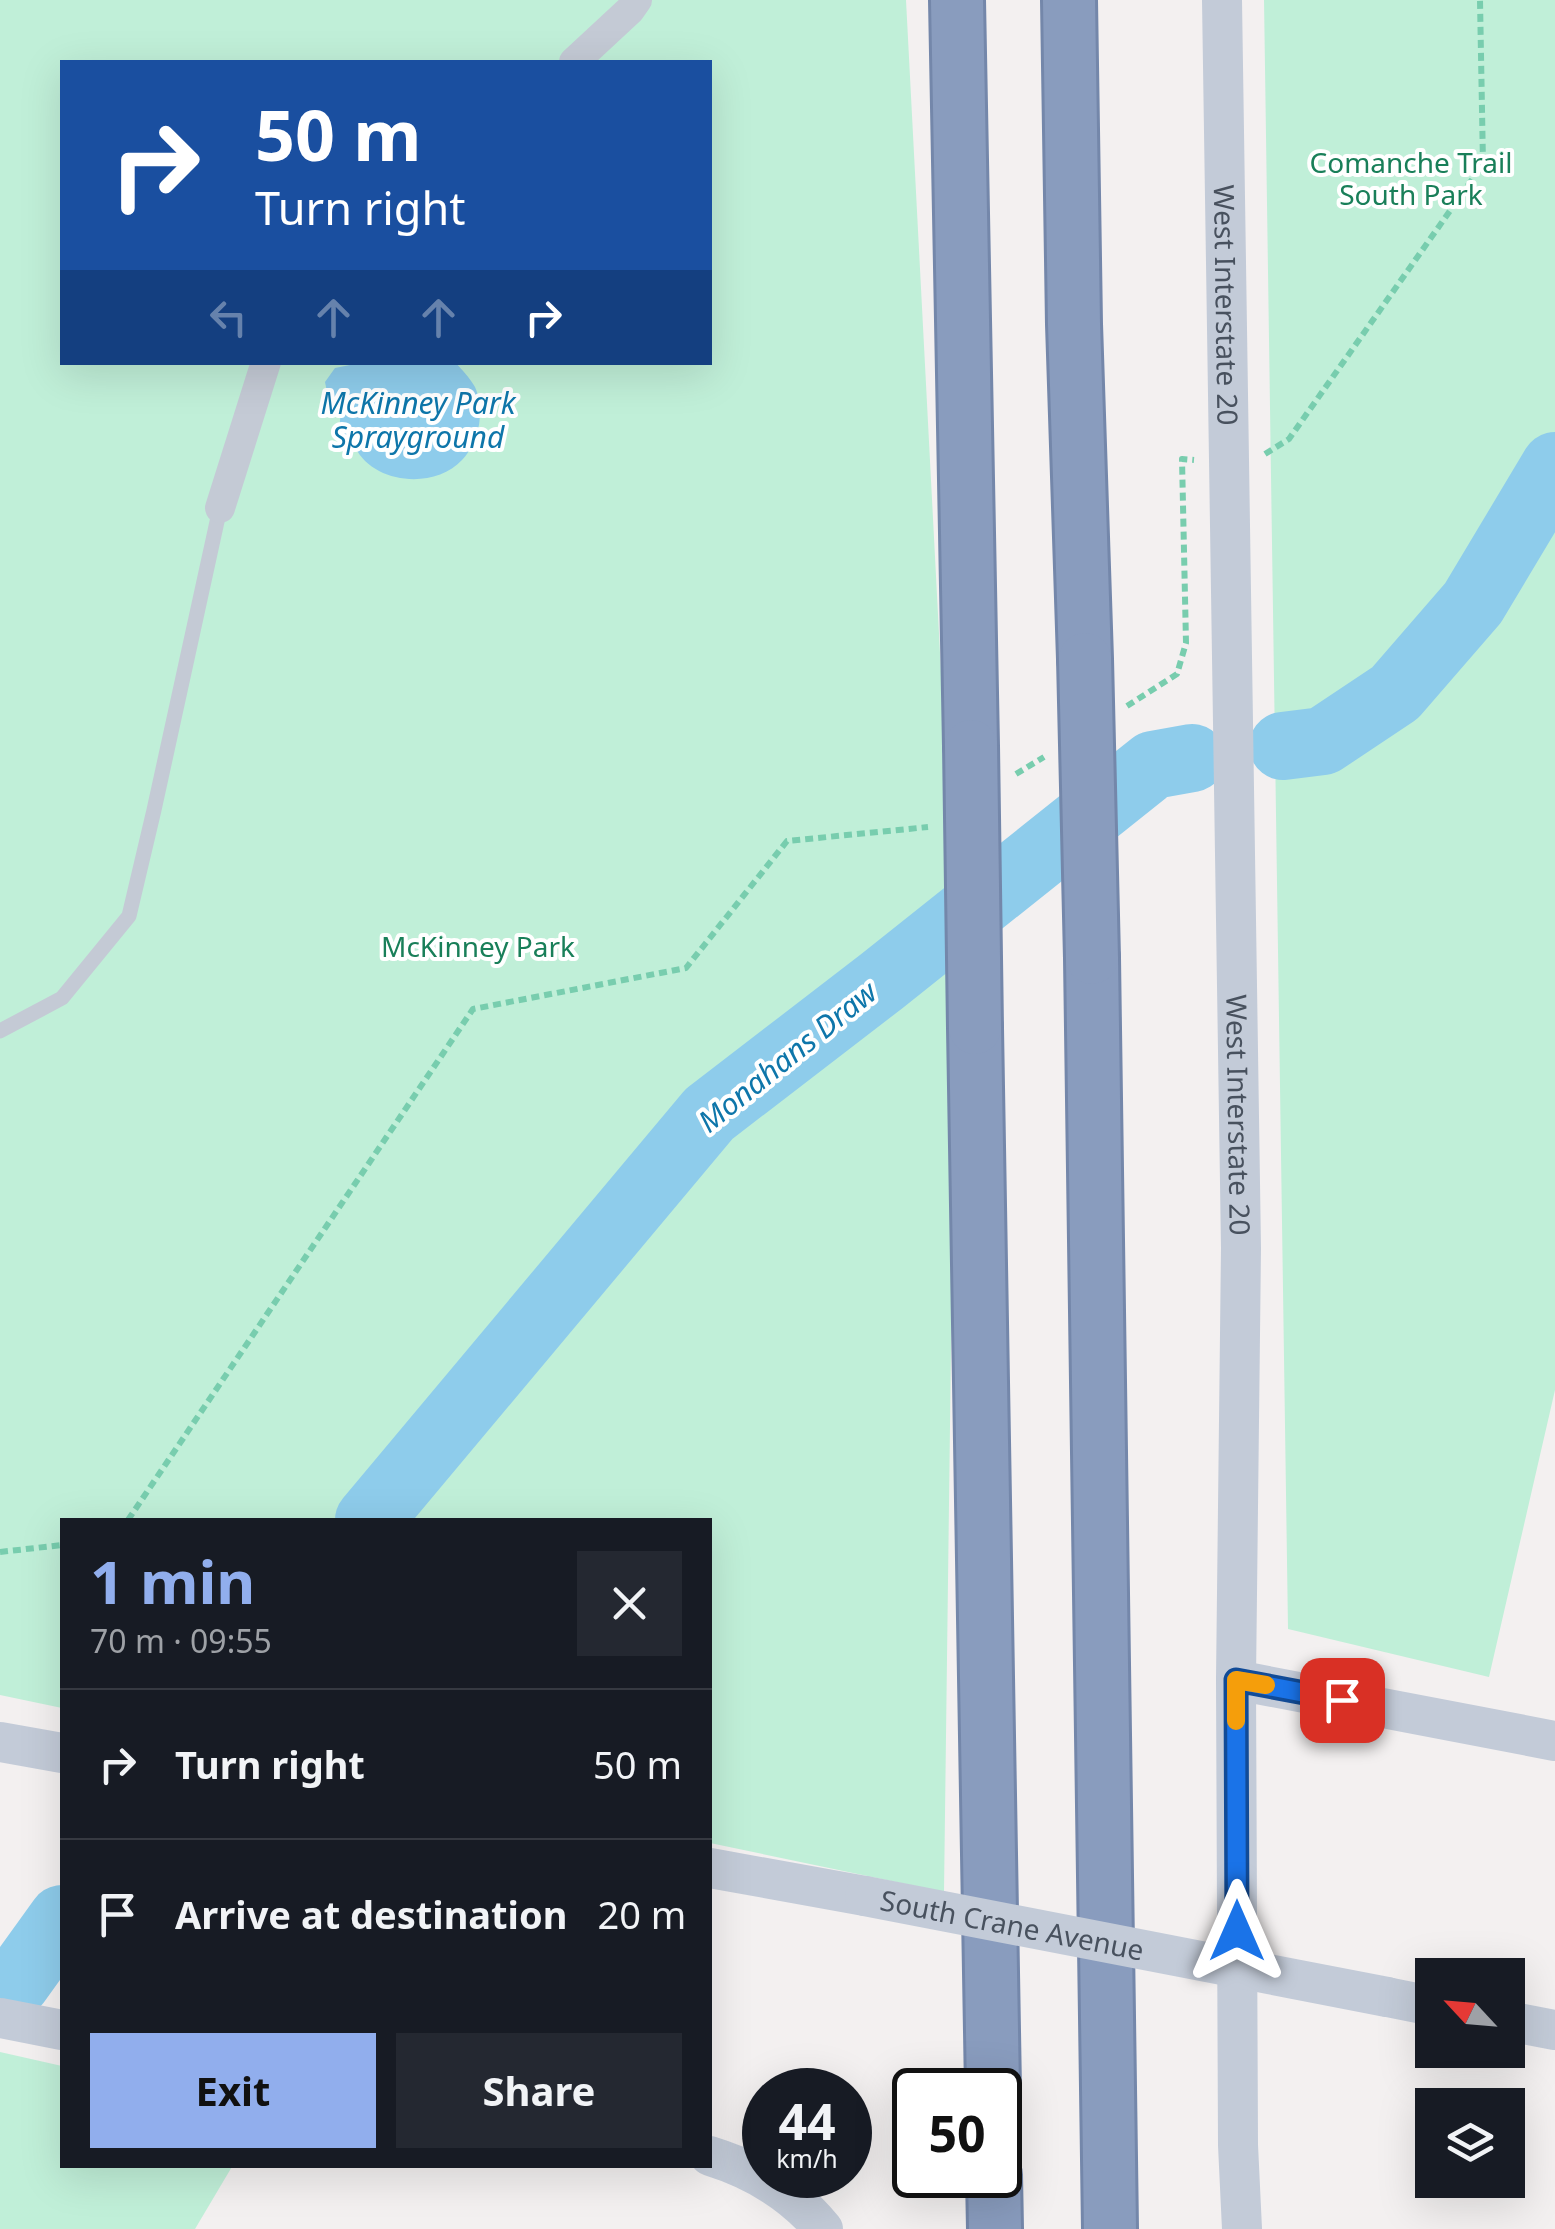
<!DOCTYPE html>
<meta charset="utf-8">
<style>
:root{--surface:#171b24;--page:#242831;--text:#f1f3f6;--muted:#9ea1a6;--line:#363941;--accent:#91aeed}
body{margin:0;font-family:"Noto Sans",sans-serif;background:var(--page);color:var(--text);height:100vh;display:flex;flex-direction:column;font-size:38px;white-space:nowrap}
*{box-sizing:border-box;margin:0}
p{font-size:32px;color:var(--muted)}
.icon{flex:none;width:55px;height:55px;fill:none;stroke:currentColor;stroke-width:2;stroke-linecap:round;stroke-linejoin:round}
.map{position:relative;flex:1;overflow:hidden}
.drawer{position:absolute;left:60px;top:1518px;width:652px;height:650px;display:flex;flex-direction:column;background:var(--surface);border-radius:0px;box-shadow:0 10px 40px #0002}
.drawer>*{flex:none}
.banner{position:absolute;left:60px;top:60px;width:652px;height:305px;border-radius:0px;box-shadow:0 10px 40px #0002;background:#1a4fa0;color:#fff;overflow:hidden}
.needle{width:65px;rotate:296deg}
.tools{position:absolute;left:1415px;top:1958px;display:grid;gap:20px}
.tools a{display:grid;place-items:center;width:110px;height:110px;border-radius:0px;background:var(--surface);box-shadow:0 10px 40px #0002;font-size:50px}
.speed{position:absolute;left:742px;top:2068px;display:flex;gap:20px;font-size:50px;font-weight:700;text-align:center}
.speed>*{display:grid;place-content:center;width:130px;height:130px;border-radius:50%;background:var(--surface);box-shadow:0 10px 40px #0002;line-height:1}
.speed small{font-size:25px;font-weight:400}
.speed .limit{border:5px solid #111;border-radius:15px;background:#fff;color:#111}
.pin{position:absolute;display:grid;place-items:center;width:85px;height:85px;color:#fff;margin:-42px;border-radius:20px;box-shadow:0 5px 15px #0006}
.me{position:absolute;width:110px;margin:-55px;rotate:0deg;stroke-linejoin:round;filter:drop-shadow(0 0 8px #0008)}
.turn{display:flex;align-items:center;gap:35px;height:210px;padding:0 30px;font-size:45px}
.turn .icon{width:130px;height:130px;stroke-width:2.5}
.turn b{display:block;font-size:70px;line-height:85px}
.lanes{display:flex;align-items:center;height:95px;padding:0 30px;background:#0003;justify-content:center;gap:50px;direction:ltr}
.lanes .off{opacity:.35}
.round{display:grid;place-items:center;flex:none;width:105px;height:105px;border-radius:0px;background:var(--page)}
.overview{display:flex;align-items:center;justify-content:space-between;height:170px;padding:0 30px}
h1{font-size:60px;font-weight:700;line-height:75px;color:var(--accent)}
.action{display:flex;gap:20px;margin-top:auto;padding:20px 30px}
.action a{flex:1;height:115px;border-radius:0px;background:var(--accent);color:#111;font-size:40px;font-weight:700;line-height:115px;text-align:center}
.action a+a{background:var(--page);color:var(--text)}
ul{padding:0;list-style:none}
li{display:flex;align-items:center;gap:30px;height:150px;padding:0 30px;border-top:2px solid var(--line)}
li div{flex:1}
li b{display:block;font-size:38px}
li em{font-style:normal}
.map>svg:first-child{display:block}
.green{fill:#c0efd8;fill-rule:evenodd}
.water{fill:#8ecceb}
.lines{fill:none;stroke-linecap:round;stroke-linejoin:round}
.river{stroke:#8ecceb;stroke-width:68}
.highway-casing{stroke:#7487aa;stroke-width:58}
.path{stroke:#78cdae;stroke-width:6;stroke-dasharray:8 5;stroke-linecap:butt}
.lane{stroke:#c4cad5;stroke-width:15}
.street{stroke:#c4cad5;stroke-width:30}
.secondary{stroke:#c3cbd8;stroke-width:40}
.highway{stroke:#899cbe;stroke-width:52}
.highway-bridge-casing{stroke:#7487aa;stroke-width:58;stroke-linecap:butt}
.secondary-bridge{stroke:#c3cbd8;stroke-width:40}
.highway-bridge{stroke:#899cbe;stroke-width:52}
.route-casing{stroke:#114b97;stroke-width:25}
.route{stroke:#1a73e8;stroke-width:18}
.slow{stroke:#f59e0b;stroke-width:18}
.labels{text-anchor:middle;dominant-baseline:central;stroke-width:8;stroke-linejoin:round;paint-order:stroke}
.park-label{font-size:28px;fill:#197f59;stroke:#fff}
.street-label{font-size:28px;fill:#48515e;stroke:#fff}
.water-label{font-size:30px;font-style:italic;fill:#0e76aa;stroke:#fff}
</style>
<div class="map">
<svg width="1555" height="2229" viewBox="0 0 1555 2229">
<rect width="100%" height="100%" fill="#f3f0f0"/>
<path class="green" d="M0,0H906L956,960L944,1892L710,1843V1520H62V1708L0,1695ZM62,62H710V362H62Z
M1264,0H1555V1390L1489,1677L1288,1629Z
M0,2052L62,2066V2165H233L195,2229H0Z"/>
<path class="water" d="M360,363H456C462,370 470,378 475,387C480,398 481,413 479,425C476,437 471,451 462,460C434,490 373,484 355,447L347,448L339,432L341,410L329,402L325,382L335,368Z"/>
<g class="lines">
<path class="river" d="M1283,746L1323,741L1395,693L1473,603L1555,466
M369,1520L709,1114L882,981L1153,765L1192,758
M16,1983L62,1919"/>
<defs>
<path id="highway" d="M957,0L971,746
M1069,0L1074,324L1085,659
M1092,958L1110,2229
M975,1028L993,2090
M994,2175L995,2229"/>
</defs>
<use href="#highway" class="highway-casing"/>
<path class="path" d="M1265,454L1289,439L1483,164L1480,0
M1127,706L1177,674L1186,643L1182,459L1194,460
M1016,774L1044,757
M128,1520L473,1009L686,968L787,841L928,827
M0,1552L62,1545"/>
<path class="lane" d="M0,1031L62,998L129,916L154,810L220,508"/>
<path class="street" d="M574,62L630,10L637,0
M220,508L266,362"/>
<g class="secondary">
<path id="s1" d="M1222,0L1241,1248L1236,1680L1238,2145L1242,2229"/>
<path d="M1236,1680L1555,1741"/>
<path d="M0,1742L62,1753"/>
<path d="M710,1868L865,1896"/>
<path d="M1387,1997L1432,2006"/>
<path d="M0,2018L62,2030"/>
<path d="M1508,2021L1555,2030"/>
<path d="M710,2156C755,2170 793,2192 823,2229"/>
</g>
<use href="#highway" class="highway"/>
<defs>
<path id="highway-bridge" d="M1085,659L1092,958
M971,746L975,1028"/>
</defs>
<use href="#highway-bridge" class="highway-bridge-casing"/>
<path class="secondary-bridge" id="s2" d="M865,1896L1387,1997"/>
<use href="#highway-bridge" class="highway-bridge"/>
</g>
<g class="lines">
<defs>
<path id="route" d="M1237,1931L1236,1680L1342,1700"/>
</defs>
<use href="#route" class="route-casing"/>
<use href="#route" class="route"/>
<path class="slow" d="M1236,1721V1680L1266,1685"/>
</g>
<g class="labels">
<g class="park-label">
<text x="1411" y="162">Comanche Trail<tspan x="1411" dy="32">South Park</tspan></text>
<text x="478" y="946">McKinney Park</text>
</g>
<g class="street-label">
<text stroke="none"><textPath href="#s1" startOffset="305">West Interstate 20</textPath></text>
<text stroke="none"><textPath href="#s1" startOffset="1115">West Interstate 20</textPath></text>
<text stroke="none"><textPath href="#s2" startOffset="150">South Crane Avenue</textPath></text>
</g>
<g class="water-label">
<text x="418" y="402">McKinney Park<tspan x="418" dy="34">Sprayground</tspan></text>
<text transform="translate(787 1056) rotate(-39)">Monahans Draw</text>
</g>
</g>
</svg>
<div class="tools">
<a><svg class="needle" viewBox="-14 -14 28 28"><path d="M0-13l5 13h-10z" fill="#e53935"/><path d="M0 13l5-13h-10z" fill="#9ea1a6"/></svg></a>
<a><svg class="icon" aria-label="layers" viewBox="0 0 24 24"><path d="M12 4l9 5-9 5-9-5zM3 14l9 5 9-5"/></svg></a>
</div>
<div class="speed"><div>44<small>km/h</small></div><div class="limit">50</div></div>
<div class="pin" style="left:1342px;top:1700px;background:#d93025"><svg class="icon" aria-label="arrive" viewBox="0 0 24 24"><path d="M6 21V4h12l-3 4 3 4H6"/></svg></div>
<svg class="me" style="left:1237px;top:1931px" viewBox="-20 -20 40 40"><path d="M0-17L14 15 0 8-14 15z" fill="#1a73e8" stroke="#fff" stroke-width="4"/></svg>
<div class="banner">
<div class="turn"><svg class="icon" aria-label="right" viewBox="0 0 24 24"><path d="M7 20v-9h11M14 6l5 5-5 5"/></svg><div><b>50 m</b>Turn right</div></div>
<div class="lanes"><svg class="icon off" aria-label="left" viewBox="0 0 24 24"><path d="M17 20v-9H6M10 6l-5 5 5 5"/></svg><svg class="icon off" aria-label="ahead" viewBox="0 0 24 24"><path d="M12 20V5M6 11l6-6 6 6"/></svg><svg class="icon off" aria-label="ahead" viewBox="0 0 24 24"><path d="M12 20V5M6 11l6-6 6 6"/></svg><svg class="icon" aria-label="right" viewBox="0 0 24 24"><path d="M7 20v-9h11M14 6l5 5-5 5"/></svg></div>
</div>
<section class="drawer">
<div class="overview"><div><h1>1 min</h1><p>70 m · 09:55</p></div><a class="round"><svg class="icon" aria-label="close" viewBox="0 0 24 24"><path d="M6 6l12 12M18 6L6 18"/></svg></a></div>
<ul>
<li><svg class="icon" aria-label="right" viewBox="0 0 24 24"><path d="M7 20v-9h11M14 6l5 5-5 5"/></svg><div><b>Turn right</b></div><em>50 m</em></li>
<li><svg class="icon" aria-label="arrive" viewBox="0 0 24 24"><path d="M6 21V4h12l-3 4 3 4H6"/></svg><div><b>Arrive at destination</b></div><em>20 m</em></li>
</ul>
<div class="action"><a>Exit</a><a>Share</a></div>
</section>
</div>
